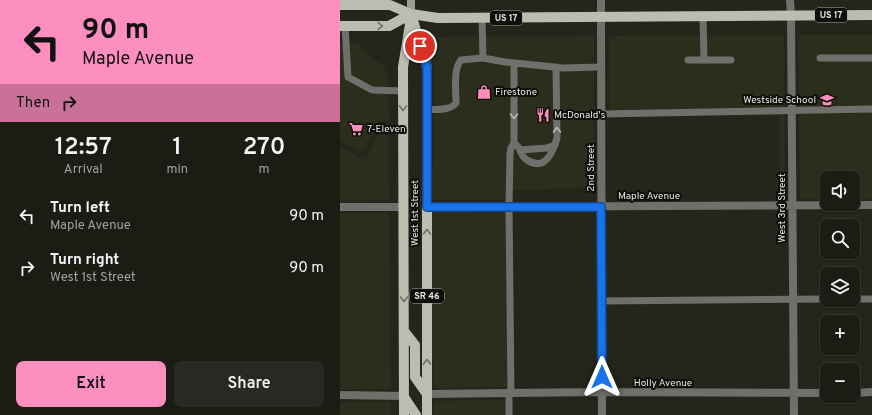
<!DOCTYPE html>
<meta charset="utf-8">
<style>
:root{--surface:#1b1c14;--page:#282922;--text:#f1f3f6;--muted:#a0a1a0;--line:#393a34;--accent:#fd8ec0}
body{margin:0;font-family:Overpass,sans-serif;background:var(--page);color:var(--text);height:100vh;display:flex;flex-direction:column;font-size:15px;white-space:nowrap}
*{box-sizing:border-box;margin:0}
p{font-size:13px;color:var(--muted)}
.icon{flex:none;width:22px;height:22px;fill:none;stroke:currentColor;stroke-width:2;stroke-linecap:round;stroke-linejoin:round}
.map{position:relative;flex:1;overflow:hidden}
.sheet{display:flex;flex-direction:column;background:var(--surface);width:340px}
.sheet>*{flex:none}
.guide{background:#fd8ec0;color:#111;overflow:hidden}
.controls{position:absolute;left:480px;top:171px;display:grid;gap:8px}
.controls a{display:grid;place-items:center;width:40px;height:40px;border-radius:8px;background:var(--surface);box-shadow:0 1px 3px #0004,0 0 0 1px var(--line);font-size:20px}
.pin{position:absolute;display:grid;place-items:center;width:34px;height:34px;color:#fff;margin:-17px;border:2px solid #fff;border-radius:50%;box-shadow:0 1px 4px #0007}
.me{position:absolute;width:44px;margin:-22px;rotate:0deg;stroke-linejoin:round;filter:drop-shadow(0 0 3px #0008)}
.turn{display:flex;align-items:center;gap:14px;height:84px;padding:0 16px;font-size:18px}
.turn .icon{width:52px;height:52px;stroke-width:2.5}
.turn b{display:block;font-size:28px;line-height:34px}
.then{display:flex;align-items:center;height:38px;padding:0 16px;background:#0003;gap:8px;font-size:15px}
.eta{display:flex;justify-content:space-evenly;align-items:center;height:68px;text-align:center}
.eta b{font-size:24px;font-weight:600;line-height:28px}
.cta{display:flex;gap:8px;margin-top:auto;padding:8px 16px}
.cta a{flex:1;height:46px;border-radius:8px;background:var(--accent);color:#111;font-size:16px;font-weight:600;line-height:46px;text-align:center}
.cta a+a{background:var(--page);color:var(--text)}
ul{padding:0;list-style:none}
li{display:flex;align-items:center;gap:12px;height:52px;padding:0 16px}
li div{flex:1}
li b{display:block;font-size:15px}
li em{font-style:normal}
main{display:flex;flex:1;min-height:0}
.map>svg:first-child{display:block}
.built{fill:#2b2e1d}
.lines{fill:none;stroke-linecap:round;stroke-linejoin:round}
.service{stroke:#6f706b;stroke-width:7}
.minor{stroke:#6f706b;stroke-width:8}
.tertiary{stroke:#6f706b;stroke-width:8}
.secondary{stroke:#9a9c92;stroke-width:8}
.primary{stroke:#bbbdb1;stroke-width:10}
.oneway{stroke:#6d6f66}
.oneway2{stroke:#bbbdb6}
.route-casing{stroke:#114b97;stroke-width:10}
.route{stroke:#1a73e8;stroke-width:7}
.labels{text-anchor:middle;dominant-baseline:central;stroke-width:4;stroke-linejoin:round;paint-order:stroke}
.shield{fill:#0e0f0a;stroke:#a4a69f;stroke-width:1}
.shield-label{font-size:9px;font-weight:bold;fill:#e4e6df}
.poi-label{font-size:10px;fill:#e4e6df;stroke:#0e0f0a;text-anchor:start}
.street-label{font-size:10px;fill:#e4e6df;stroke:#0e0f0a}
</style>
<main>
<section class="sheet">
<div class="guide">
<div class="turn"><svg class="icon" aria-label="left" viewBox="0 0 24 24"><path d="M17 20v-9H6M10 6l-5 5 5 5"/></svg><div><b>90 m</b>Maple Avenue</div></div>
<div class="then">Then<svg class="icon" aria-label="right" viewBox="0 0 24 24"><path d="M7 20v-9h11M14 6l5 5-5 5"/></svg></div>
</div>
<div class="eta">
<div><b>12:57</b><p>Arrival</p></div>
<div><b>1</b><p>min</p></div>
<div><b>270</b><p>m</p></div>
</div>
<ul>
<li><svg class="icon" aria-label="left" viewBox="0 0 24 24"><path d="M17 20v-9H6M10 6l-5 5 5 5"/></svg><div><b>Turn left</b><p>Maple Avenue</p></div><em>90 m</em></li>
<li><svg class="icon" aria-label="right" viewBox="0 0 24 24"><path d="M7 20v-9h11M14 6l5 5-5 5"/></svg><div><b>Turn right</b><p>West 1st Street</p></div><em>90 m</em></li>
</ul>
<div class="cta"><a>Exit</a><a>Share</a></div>
</section>
<div class="map">
<svg width="532" height="415" viewBox="0 0 532 415">
<rect width="100%" height="100%" fill="#24261b"/>
<path class="built" d="M444,35L445,199H440V116L269,114V36Z
M458,35H532V199H513V178H487V199H460Z
M254,36V187L169,191V200H91V174L94,158V67L90,53V37Z
M0,43H18L27,55L44,66L48,75L49,121L39,122L22,152L0,141Z
M43,127H48L49,200L0,201V147L21,158L25,157L28,155Z
M91,212L169,213L172,387L93,388Z
M0,213H49L51,389H0Z
M172,400V415H93V401Z
M0,402H51V415H0Z"/>
<g class="lines">
<path class="service" d="M363,17L364,60
M142,18L143,58L165,62L223,68L261,67
M5,26L8,77L32,90L63,91
M480,58H532
M348,60H391
M87,110C96,109 110,111 116,103C116,92 113,69 121,60L143,58
M261,114L532,109
M174,143C176,145 179,147 180,150C182,154 182,157 187,160C205,172 213,152 217,138L216,67
M180,150L207,148L215,145
M513,299H532
M261,301L487,299
M171,394L169,206L170,154L171,148L174,143V63
M169,415V394"/>
<path class="minor" d="M451,16L454,415
M261,17L262,415
M0,207H63
M87,207L532,205
M513,393L532,392
M87,394L262,392L487,393
M0,395L64,396"/>
<path class="tertiary" d="M261,0V17
M450,0L451,16"/>
<path class="secondary" d="M71,0V14"/>
<path class="primary" d="M0,5H50L71,14L98,18L532,15
M71,14L87,67V415
M0,26H49L71,14
M64,331L75,345V377L87,394
M64,397L76,415
M64,415L63,67L71,18"/>
</g>
<defs><path id="oneway-chevron" d="M-2-3.5L2.5 0L-2 3.5" fill="none" stroke-width="1.6" stroke-linecap="round" stroke-linejoin="round"/></defs>
<g class="oneway">
<use href="#oneway-chevron" transform="translate(40 26) rotate(-1)"/>
<use href="#oneway-chevron" transform="translate(63 108) rotate(90)"/>
<use href="#oneway-chevron" transform="translate(87 232) rotate(-90)"/>
<use href="#oneway-chevron" transform="translate(64 299) rotate(90)"/>
<use href="#oneway-chevron" transform="translate(87 362) rotate(-90)"/>
</g>
<g class="oneway2">
<use href="#oneway-chevron" transform="translate(174 116) rotate(90)"/>
<use href="#oneway-chevron" transform="translate(217 130) rotate(-91)"/>
</g>
<g class="lines">
<defs>
<path id="route" d="M80,46L87,67V207H261L262,377"/>
</defs>
<use href="#route" class="route-casing"/>
<use href="#route" class="route"/>
</g>
<defs>
<symbol id="shop-bare" viewBox="-9 -9 18 18"><path d="M-5-2.5h2.3a2.7 3.5 0 0 1 5.4 0H5L5.5 6h-11ZM-1.5-2.5h3a1.5 2.3 0 0 0-3 0Z" fill="#fd8ec0" stroke="#0e0f0a" stroke-width="2.5" paint-order="stroke"/></symbol>
<symbol id="school-bare" viewBox="-9 -9 18 18"><path d="M0-5L7-2L0 1L-7-2ZM-4 1L0 2.5L4 1V4Q0 6-4 4Z" fill="#fd8ec0" stroke="#0e0f0a" stroke-width="2.5" paint-order="stroke"/></symbol>
<symbol id="restaurant-bare" viewBox="-9 -9 18 18"><path d="M-5-6h1v4h1v-4h1v4h1v-4h1v5L-1.5 .5V6h-2V.5L-5-1ZM5-6V6H3V1.5H1.5Q1.5-4 5-6Z" fill="#fd8ec0" stroke="#0e0f0a" stroke-width="2.5" paint-order="stroke"/></symbol>
<symbol id="supermarket-bare" viewBox="-9 -9 18 18"><path d="M-6-5.5h2.5l.6 2H6L4.5 2H-2.5L-4.4-4H-6ZM-1.5 3.2a1.3 1.3 0 1 0 .1 0ZM3 3.2a1.3 1.3 0 1 0 .1 0Z" fill="#fd8ec0" stroke="#0e0f0a" stroke-width="2.5" paint-order="stroke"/></symbol>
</defs>
<g fill-rule="evenodd">
<use href="#shop-bare" x="134" y="82" width="20" height="20"/>
<use href="#school-bare" x="477" y="90" width="20" height="20"/>
<use href="#restaurant-bare" x="193" y="105" width="20" height="20"/>
<use href="#supermarket-bare" x="6" y="119" width="20" height="20"/>
</g>
<g class="labels">
<g class="shield">
<rect x="475" y="8" width="32" height="14" rx="3"/>
<rect x="150" y="11" width="32" height="14" rx="3"/>
<rect x="70" y="289" width="34" height="14" rx="3"/>
</g>
<g class="shield-label">
<text x="491" y="15">US 17</text>
<text x="166" y="18">US 17</text>
<text x="87" y="296">SR 46</text>
</g>
<g class="poi-label">
<text x="155" y="92">Firestone</text>
<text x="476" y="100" text-anchor="end">Westside School</text>
<text x="214" y="115">McDonald's</text>
<text x="27" y="129">7-Eleven</text>
</g>
<g class="street-label">
<text transform="translate(251 168) rotate(-90)">2nd Street</text>
<text x="309" y="196">Maple Avenue</text>
<text transform="translate(442 208) rotate(-90)">West 3rd Street</text>
<text transform="translate(75 213) rotate(-90)">West 1st Street</text>
<text x="323" y="383">Holly Avenue</text>
</g>
</g>
</svg>
<div class="controls">
<a><svg class="icon" aria-label="sound" viewBox="0 0 24 24"><path d="M4 9h4l5-4v14l-5-4H4zM17 9q2 3 0 6"/></svg></a>
<a><svg class="icon" aria-label="search" viewBox="0 0 24 24"><circle cx="10" cy="10" r="6"/><path d="M15 15l6 6"/></svg></a>
<a><svg class="icon" aria-label="layers" viewBox="0 0 24 24"><path d="M12 4l9 5-9 5-9-5zM3 14l9 5 9-5"/></svg></a>
<a>+</a>
<a>−</a>
</div>
<div class="pin" style="left:80px;top:46px;background:#d93025"><svg class="icon" aria-label="arrive" viewBox="0 0 24 24"><path d="M6 21V4h12l-3 4 3 4H6"/></svg></div>
<svg class="me" style="left:262px;top:377px" viewBox="-20 -20 40 40"><path d="M0-17L14 15 0 8-14 15z" fill="#1a73e8" stroke="#fff" stroke-width="4"/></svg>
</div>
</main>
